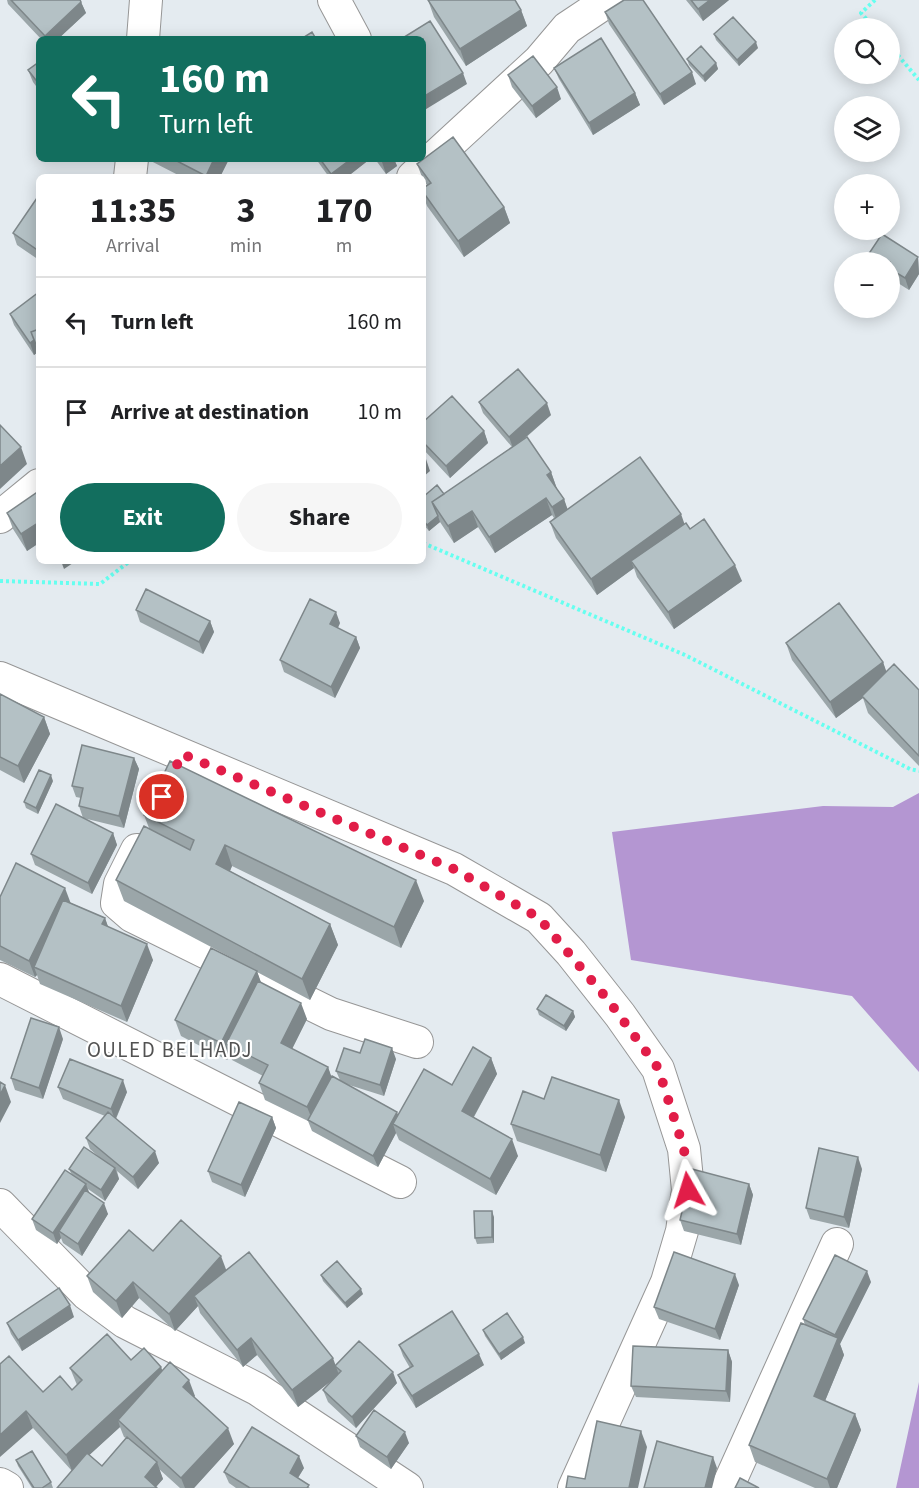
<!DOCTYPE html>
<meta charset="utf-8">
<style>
:root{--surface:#fff;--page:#f6f6f6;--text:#202124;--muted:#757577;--line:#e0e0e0;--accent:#126e5e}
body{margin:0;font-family:"Source Sans 3",sans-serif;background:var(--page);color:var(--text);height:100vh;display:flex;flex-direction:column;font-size:22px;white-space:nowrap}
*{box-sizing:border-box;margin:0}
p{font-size:20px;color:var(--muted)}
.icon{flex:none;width:33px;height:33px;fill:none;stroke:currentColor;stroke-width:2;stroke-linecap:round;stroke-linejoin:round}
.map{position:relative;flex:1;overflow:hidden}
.drawer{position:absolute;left:36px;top:174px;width:390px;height:390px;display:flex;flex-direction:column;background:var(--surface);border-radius:9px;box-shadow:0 3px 15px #0003}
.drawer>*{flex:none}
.hud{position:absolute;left:36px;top:36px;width:390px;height:126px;border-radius:9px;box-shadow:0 3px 15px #0003;background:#126e5e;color:#fff;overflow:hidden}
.fabs{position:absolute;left:834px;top:18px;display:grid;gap:12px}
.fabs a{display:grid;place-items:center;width:66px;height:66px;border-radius:50%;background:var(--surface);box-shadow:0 3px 15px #0003;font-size:30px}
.pin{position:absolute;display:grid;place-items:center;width:51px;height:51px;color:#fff;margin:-26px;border:3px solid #fff;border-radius:50%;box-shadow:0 2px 6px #0007}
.me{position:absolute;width:66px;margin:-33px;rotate:354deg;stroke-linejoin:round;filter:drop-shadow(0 0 4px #0008)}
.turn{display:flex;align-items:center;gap:21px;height:126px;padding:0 24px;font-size:27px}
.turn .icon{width:78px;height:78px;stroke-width:2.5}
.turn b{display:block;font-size:42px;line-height:51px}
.eta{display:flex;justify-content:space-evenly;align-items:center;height:102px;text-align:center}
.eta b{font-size:36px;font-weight:700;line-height:42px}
.button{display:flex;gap:12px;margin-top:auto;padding:12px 24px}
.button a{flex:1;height:69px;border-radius:36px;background:var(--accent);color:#fff;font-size:24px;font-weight:700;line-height:69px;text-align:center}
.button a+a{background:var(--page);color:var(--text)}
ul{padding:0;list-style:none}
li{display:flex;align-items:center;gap:18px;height:90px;padding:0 24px;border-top:2px solid var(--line)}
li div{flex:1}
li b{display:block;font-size:22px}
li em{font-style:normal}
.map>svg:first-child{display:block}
.forest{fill:#b496d2}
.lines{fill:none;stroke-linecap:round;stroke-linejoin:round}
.street-casing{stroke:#969696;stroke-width:34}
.path{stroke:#66fff0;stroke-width:4;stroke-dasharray:3 3;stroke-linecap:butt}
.street{stroke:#fff;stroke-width:32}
.wall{fill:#9ba6a9;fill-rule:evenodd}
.shaded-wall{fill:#7e878a}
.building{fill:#b4c1c5;stroke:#7e878a;stroke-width:1.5}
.route{stroke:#e11d48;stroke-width:10;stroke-dasharray:0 18}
.labels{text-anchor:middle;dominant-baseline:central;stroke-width:4.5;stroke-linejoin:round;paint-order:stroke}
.quarter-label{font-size:21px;letter-spacing:1.5px;fill:#525252;stroke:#fff}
</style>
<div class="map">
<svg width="919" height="1488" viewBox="0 0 919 1488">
<rect width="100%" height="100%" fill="#e4ebf0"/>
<path class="forest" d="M919,793V1072L852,996L631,960L612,832L823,806L893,807Z
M919,1382V1488H896Z"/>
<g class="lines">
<defs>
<path id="street" d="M334,0L355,39
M143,39L146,0
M130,177L132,159
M413,177L539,61L567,28L609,0
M0,517L39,485
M0,678L454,869L539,918L571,953L620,1015L658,1069L684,1149L688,1190L682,1231L667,1282L574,1488
M137,850L120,884L117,903L132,916L331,1014L417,1042
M0,979L400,1182
M0,1205L87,1294L125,1322L257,1389L407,1488
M0,1484L7,1488
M727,1488L837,1244"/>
</defs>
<use href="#street" class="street-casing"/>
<path class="path" d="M874,28L861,13L875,0
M890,46L919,80
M423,543L685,655L910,769L919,771
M0,581L100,584L130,561"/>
<use href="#street" class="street"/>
</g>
<path class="wall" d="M7,0H80L86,13L58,39H41L8,4Z
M428,0L521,10L527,26L466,66L434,17Z
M686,0H729L703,21Z
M605,12L696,84L664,105L609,24Z
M714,34L758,48L739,66L716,40Z
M687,59L716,63L718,69L705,82L689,65Z
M39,62V90L33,82L28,70Z
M554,68L635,93L640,105L593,135L559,79Z
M508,75L561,99L536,118L512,87Z
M147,159H229L220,177H182Z
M316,159H370L347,177H329Z
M375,159H394L397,166L386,174Z
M417,164L504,207L510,223L464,257L427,206L423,195V188L427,185L423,180V177H422Z
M39,200V260L17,245L13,233Z
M868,255L918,257L919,274L909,290L890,278V262H871Z
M39,292V354L38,352L34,355L14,325L10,314Z
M479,402L551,415L522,441L551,472L557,489L564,499L567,509L684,524L742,581L674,629L637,577L634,568L597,595L556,538L550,522L554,518L552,515L495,553L478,527L454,543L440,522L429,531L423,524V497L444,494L512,447L483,413Z
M423,422L484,431L488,443L450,478L423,449Z
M39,491V543L27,551L13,529L7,513Z
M136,610L210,621L214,632L203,654L140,622Z
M340,623L338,628L356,637L360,648L335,698L284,672L280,660Z
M786,643L883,662L886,672L919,690V766L868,713L863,698L836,718L792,660Z
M0,694L44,717L50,734L24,783L0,770Z
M134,758L139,769L124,828L83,818L79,806L81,798L76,797L72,786Z
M53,781L38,814L26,808L24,802Z
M144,815L424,901L401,948L232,866L230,871L330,924L338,945L310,1000L257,972L261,983L307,1019L292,1049L328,1067L331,1077L340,1080L336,1071L360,1053L396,1059L384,1096L346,1084L398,1115L452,1085L491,1058L497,1074L474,1117L518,1156L496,1195L399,1140L396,1133L378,1167L312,1131L308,1121L265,1100L259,1083L263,1076L232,1060L230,1054L227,1060L181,1036L175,1020L232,958L124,901L116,880L149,828Z
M113,833L117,845L92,894L35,865L31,854Z
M0,897L71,903L105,918L108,927L153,960L127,1022L40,984L37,975L35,977L0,960Z
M537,1009L573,1011L575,1017L566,1031L539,1015Z
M63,1039L43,1099L15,1090L11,1078Z
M58,1087L127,1092L116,1119L159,1163L138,1189L117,1171L119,1179L105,1201L88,1189L89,1192L108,1214L82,1256L63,1243L61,1238L57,1244L36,1230L32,1219L72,1175L69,1169L100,1158L90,1149L86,1138L105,1116L63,1099Z
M544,1099L625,1117L606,1172L517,1141L511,1124Z
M272,1117L276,1128L245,1197L212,1182L208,1171Z
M862,1169L849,1228L810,1219L806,1208Z
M749,1184L753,1195L741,1245L684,1231L680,1220Z
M494,1217V1243L477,1244L475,1238Z
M153,1251L226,1270L336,1366L397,1383L356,1428L328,1402L323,1390L335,1377L298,1407L257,1355L243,1367L200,1313L198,1306L175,1331L139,1298L122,1318L93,1292L87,1276Z
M321,1275L363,1294L347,1308L323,1281Z
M871,1282L840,1344L844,1355L825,1401L855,1414L861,1430L837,1488H815L755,1462L749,1445L805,1325L803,1319Z
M739,1285L720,1340L659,1319L654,1307Z
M74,1317L22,1351L11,1334L7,1323Z
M483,1330L525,1343L501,1360L485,1336Z
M399,1345L484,1365L416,1408L403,1387L398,1375L410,1368L403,1356Z
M728,1350L732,1362L730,1402L636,1397L631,1386Z
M131,1360L161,1367L162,1371L195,1396L194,1397L234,1444L194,1488H180L159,1469L163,1479L156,1487L72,1471L33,1428L0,1364L43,1392L72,1390L77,1385L70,1368ZM120,1427L124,1437L126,1438L102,1466L89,1455Z
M356,1436L409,1443L391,1469L360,1447Z
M16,1460L51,1482L53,1488H32L18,1466Z
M304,1468L298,1478L310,1488H236L229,1483L224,1472Z"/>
<path class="shaded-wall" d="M710,0H729L703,21L698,9Z
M81,2L86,13L58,39H46L45,36Z
M521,10L527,26L466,66L460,49Z
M756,42L758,48L739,66L737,60Z
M716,63L718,69L705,82L703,76Z
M692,72L696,84L664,105L660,94Z
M463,73L467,84L423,111V97Z
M557,87L561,99L536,118L532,106Z
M635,93L640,105L593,135L589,123Z
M214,159H229L220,177H206V176Z
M351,159H370L347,177H333L331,174Z
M386,159H394L397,166L386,174L382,162Z
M504,207L510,223L464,257L458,241Z
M918,257L919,274L909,290L905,278Z
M34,340L38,352L34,355L30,343Z
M547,403L551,415L513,448L509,437Z
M484,431L488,443L450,478L446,466Z
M21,447L27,464L0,489V466Z
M426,459L430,471L423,477V462Z
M551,472L557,489L553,492L547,475Z
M546,498L552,515L495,553L489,537Z
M564,499L570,516L558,524L552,507Z
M472,511L478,527L454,543L448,526Z
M681,514L687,531L631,561L634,568L597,595L591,579Z
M438,516L440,522L429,531L427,525Z
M38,523L39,526V543L27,551L21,534Z
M61,561H76L64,569Z
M735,565L742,581L674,629L668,612Z
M336,612L340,623L334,635L330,624Z
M210,621L214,632L203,654L199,642Z
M356,637L360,648L335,698L331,687Z
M883,662L889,679L862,696L863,698L836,718L830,702Z
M44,717L50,734L24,783L18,766Z
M134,758L139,769L124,828L119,816Z
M51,775L53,781L38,814L36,808Z
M113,833L117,845L92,894L88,883Z
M225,845L232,866L224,885L216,864Z
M416,880L424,901L401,948L394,927Z
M65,888L71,904L34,967L37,975L35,977L29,961Z
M105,918L111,935L102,924Z
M330,924L338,945L310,1000L302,979Z
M147,944L153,960L127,1022L121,1006Z
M257,971L263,988L226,1044L230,1054L227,1060L221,1043Z
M301,1003L307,1019L287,1059L281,1043Z
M573,1011L575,1017L566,1031L564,1026Z
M59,1027L63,1039L43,1099L39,1088Z
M392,1048L396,1059L384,1096L380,1085Z
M491,1058L497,1074L468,1127L462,1111Z
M328,1067L334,1084L314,1124L307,1107Z
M123,1080L127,1092L115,1120L111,1109Z
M5,1085L11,1102L0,1123V1095Z
M619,1100L625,1117L606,1172L600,1155Z
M397,1112L401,1123L393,1124L396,1133L378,1167L373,1156Z
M272,1117L276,1128L245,1197L241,1185Z
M512,1139L518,1156L496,1195L490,1179Z
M155,1151L159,1163L138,1189L133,1177Z
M858,1157L862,1169L849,1228L844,1217Z
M115,1168L119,1179L105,1201L101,1190Z
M86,1184L90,1196L59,1231L61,1238L57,1244L53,1233Z
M749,1184L753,1195L741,1245L737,1234Z
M104,1203L108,1214L82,1256L78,1244Z
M492,1211L494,1217V1243L492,1237Z
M221,1256L227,1272L194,1296L198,1306L175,1331L169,1314Z
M867,1271L871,1282L840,1344L844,1355L820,1413L814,1396L837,1341L835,1335Z
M735,1274L739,1285L720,1340L715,1329Z
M133,1282L139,1298L122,1318L116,1301Z
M361,1289L363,1294L347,1308L345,1303Z
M70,1305L74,1317L22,1351L18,1340Z
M523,1337L525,1343L501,1360L499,1354Z
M251,1338L257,1355L243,1367L237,1350Z
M728,1350L732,1362L730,1402L726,1391Z
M479,1354L484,1365L416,1408L412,1396Z
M333,1358L339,1375L298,1407L292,1390Z
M161,1367L167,1384L118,1420L120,1427L72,1471L66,1455Z
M393,1372L397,1383L356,1428L352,1417Z
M189,1380L195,1396L189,1403L183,1387Z
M26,1411L33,1428L0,1457V1435Z
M855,1414L861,1430L837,1488H830L827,1479Z
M228,1428L234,1444L194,1488H185L181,1478Z
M641,1431L647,1447L638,1488H629Z
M405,1432L409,1443L391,1469L387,1457Z
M299,1456L304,1468L294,1484L290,1473Z
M713,1457L717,1468L712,1488H705Z
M157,1462L163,1479L155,1488L145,1477Z"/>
<path class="building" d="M11,0H80L81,2L45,36Z
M428,0H515L521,10L460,49Z
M624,0H643L692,72L660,94L605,12Z
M691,0H710L698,9Z
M733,17L756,42L737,60L714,34Z
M430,21L463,73L423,97V39H401Z
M312,32L316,39H301Z
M601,38L635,93L589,123L554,68Z
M701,46L716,63L703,76L687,59Z
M533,56L557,87L532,106L508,75Z
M39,62V84L28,70Z
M453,137L504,207L458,241L423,192V188L431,183L417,164Z
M173,159H214L206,176Z
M320,159H351L331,174Z
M37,198L39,200V251L13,233Z
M882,234L918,257L905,278L890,269V262H880L868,255Z
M39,292V329L31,332L34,340L30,343L10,314Z
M39,329V352L31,332Z
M518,369L547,403L509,437L479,402Z
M452,396L484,431L446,466L423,442V422Z
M0,425L21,447L0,466Z
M527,437L551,472L547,475L564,499L552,507L546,498L489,537L472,511L448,526L432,502Z
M640,457L681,514L591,579L550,522Z
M437,485L444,494L432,502L438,516L427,525L423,520V497Z
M39,491V524L38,523L21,534L7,513Z
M704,519L735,565L668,612L631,561L686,523L690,529Z
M146,589L210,621L199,642L136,610Z
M310,599L336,612L330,624L356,637L331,687L280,660Z
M839,603L883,662L830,702L786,643Z
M894,664L919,690V756L862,696Z
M0,694L44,717L18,766L0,757Z
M82,745L134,758L119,816L79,806L83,788L72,786Z
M170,761L416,880L394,927L225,845L216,864L330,924L302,979L116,880L144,826L190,850L194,840L144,815Z
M39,770L51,775L36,808L24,802Z
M56,804L113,833L88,883L31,854Z
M16,863L65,888L29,961L0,946V897Z
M63,900L105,918L102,924L147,944L121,1006L34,967Z
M211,948L257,971L221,1043L175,1020Z
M258,981L301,1003L281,1043L328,1067L307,1107L259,1083L268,1065L226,1044Z
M546,995L573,1011L564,1026L537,1009Z
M31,1018L59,1027L39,1088L11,1078Z
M365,1039L392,1048L380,1085L336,1071L344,1048L360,1053Z
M473,1047L491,1058L462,1111L512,1139L490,1179L393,1124L424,1069L452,1085Z
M70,1059L123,1080L111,1109L58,1087Z
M332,1076L397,1112L373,1156L308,1120Z
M552,1077L619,1100L600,1155L511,1124L523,1091L544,1099Z
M0,1082L5,1085L0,1095Z
M239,1102L272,1117L241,1185L208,1171Z
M108,1112L155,1151L133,1177L86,1138Z
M84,1147L115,1168L101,1190L69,1169Z
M819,1148L858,1157L844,1217L806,1208Z
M692,1169L749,1184L737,1234L680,1220Z
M65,1170L86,1184L53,1233L32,1219Z
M85,1190L104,1203L78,1244L59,1231Z
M474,1211H492V1237L475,1238Z
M181,1220L221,1256L169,1314L133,1282L116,1301L87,1276L129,1230L153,1251Z
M249,1252L333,1358L292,1390L251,1338L237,1350L194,1296Z
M674,1252L735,1274L715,1329L654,1307Z
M835,1255L867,1271L835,1335L803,1319Z
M337,1261L361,1289L345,1303L321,1275Z
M59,1288L70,1305L18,1340L7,1323Z
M452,1311L479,1354L412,1396L398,1375L413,1366L399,1345Z
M507,1313L523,1337L499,1354L483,1330Z
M801,1323L838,1338L814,1396L855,1414L827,1479L749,1445Z
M107,1334L131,1360L144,1348L161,1367L66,1455L26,1411L0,1435V1364L9,1356L43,1392L60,1376L72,1390L82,1380L70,1368Z
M359,1341L393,1372L352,1417L323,1390L341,1371L335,1366Z
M633,1346L728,1350L726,1391L631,1386Z
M170,1362L189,1380L183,1387L228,1428L181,1478L118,1420Z
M374,1410L405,1432L387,1457L356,1436Z
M597,1421L641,1431L629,1488H566L568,1476L585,1479Z
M252,1427L299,1456L290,1473L309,1485L307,1488H250L224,1472Z
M127,1437L157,1462L145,1477L157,1488H57L87,1453L102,1466Z
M657,1441L713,1457L705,1488H644Z
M32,1451L51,1482L42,1488H34L16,1460Z
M740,1478L759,1488H735Z"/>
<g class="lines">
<path class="route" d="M162,797L182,754L454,869L539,918L608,1000L658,1068L684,1149L688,1190"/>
</g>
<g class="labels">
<g class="quarter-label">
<text x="170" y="1050">OULED BELHADJ</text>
</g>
</g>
</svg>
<div class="fabs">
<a><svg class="icon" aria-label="search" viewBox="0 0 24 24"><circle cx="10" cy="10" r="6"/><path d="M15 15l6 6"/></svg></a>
<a><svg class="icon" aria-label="layers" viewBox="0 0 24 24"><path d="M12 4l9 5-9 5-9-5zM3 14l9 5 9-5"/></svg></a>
<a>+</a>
<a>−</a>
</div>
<div class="pin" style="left:162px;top:797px;background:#d93025"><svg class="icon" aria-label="arrive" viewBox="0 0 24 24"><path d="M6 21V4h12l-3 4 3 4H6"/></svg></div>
<svg class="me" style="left:688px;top:1190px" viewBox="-20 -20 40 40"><path d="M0-17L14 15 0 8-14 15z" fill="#e11d48" stroke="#fff" stroke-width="4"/></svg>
<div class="hud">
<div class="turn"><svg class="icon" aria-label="left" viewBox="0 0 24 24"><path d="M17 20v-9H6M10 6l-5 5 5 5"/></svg><div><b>160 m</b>Turn left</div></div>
</div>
<section class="drawer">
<div class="eta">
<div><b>11:35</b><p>Arrival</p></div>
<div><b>3</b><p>min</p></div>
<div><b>170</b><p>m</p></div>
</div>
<ul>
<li><svg class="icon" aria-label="left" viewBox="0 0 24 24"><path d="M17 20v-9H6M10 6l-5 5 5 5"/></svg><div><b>Turn left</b></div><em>160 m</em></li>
<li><svg class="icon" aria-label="arrive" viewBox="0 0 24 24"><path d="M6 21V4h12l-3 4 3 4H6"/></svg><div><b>Arrive at destination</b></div><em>10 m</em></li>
</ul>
<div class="button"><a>Exit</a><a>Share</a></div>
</section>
</div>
